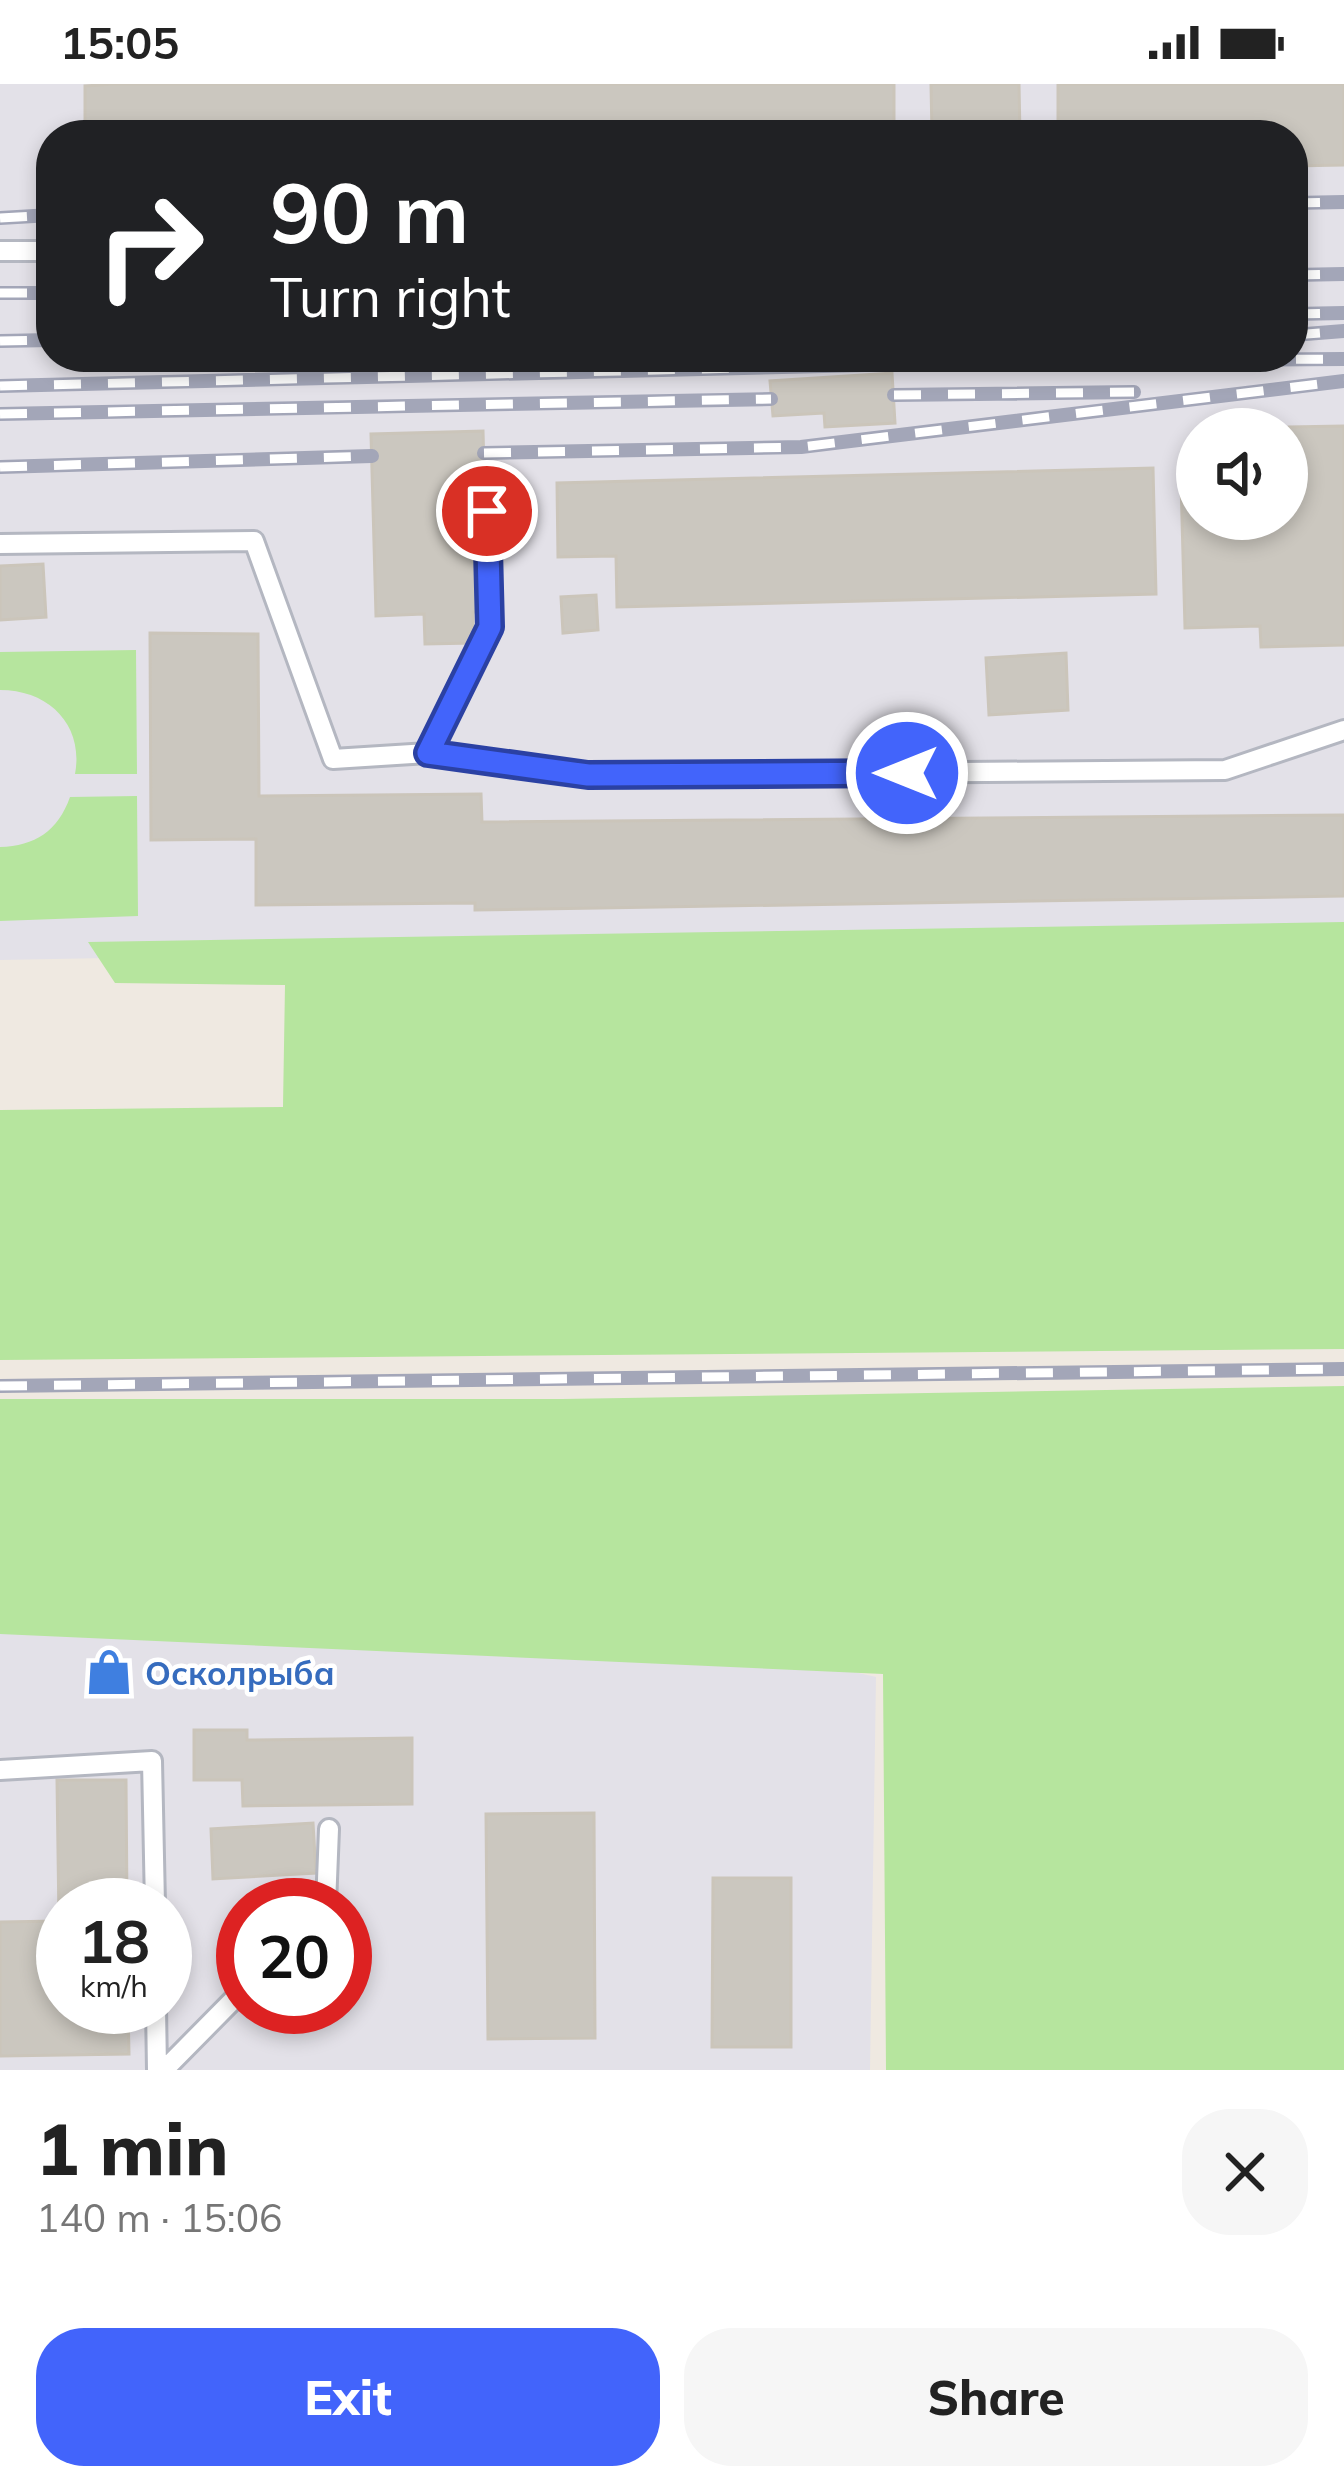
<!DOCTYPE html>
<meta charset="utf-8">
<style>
:root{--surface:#fff;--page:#f6f6f6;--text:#222;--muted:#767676;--accent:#4264fb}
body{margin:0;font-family:Mulish,sans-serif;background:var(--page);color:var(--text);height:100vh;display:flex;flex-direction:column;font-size:45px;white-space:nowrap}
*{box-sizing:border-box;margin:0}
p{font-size:39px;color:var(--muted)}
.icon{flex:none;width:66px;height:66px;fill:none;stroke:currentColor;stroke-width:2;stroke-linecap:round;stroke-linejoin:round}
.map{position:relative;height:1986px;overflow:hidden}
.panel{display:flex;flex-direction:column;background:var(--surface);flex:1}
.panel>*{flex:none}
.guide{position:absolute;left:36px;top:36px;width:1272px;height:252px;border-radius:48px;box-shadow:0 6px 18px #0003;background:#202124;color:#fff;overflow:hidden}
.tools{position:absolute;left:1176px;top:324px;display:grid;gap:24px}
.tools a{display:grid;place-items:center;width:132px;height:132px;border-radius:50%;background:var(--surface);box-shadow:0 6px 18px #0003;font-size:60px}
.speed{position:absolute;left:36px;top:1794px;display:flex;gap:24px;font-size:60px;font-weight:700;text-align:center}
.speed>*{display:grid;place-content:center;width:156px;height:156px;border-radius:50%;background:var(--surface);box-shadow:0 6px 18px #0003;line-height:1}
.speed small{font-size:30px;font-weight:400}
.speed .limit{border:18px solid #d22;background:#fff;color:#111}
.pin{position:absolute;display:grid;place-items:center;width:102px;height:102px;color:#fff;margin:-51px;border:6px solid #fff;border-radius:50%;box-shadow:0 3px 12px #0007}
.me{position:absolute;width:132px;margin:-66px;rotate:270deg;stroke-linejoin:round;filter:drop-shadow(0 0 9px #0008)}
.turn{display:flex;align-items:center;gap:42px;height:252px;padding:0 36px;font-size:54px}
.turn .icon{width:156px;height:156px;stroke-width:2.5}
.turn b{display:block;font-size:84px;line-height:102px}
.round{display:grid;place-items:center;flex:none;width:126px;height:126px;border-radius:48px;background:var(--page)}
.head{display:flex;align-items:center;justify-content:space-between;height:204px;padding:0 36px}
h1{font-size:72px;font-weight:800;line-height:90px}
.cta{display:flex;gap:24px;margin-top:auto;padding:24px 36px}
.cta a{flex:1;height:138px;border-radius:48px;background:var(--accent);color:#fff;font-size:48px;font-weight:800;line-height:138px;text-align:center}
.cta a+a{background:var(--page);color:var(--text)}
.status{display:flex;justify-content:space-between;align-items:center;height:84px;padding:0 60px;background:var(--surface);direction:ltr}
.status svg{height:33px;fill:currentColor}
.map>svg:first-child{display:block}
.industrial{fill:#e3e1e8;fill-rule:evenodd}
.green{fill:#b6e59e}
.building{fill:#cbc7bf;stroke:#cbc5ba;stroke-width:3}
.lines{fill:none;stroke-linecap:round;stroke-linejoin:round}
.service-casing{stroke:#b4b7c1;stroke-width:24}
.service{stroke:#fff;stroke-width:18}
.rail-casing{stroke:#a3a6b8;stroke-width:14}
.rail{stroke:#fff;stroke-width:9;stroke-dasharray:27;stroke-linecap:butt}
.route-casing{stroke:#2b41a3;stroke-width:30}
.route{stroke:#4264fb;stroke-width:21}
.labels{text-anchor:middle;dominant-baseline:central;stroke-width:9;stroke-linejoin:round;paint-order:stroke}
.shop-label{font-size:33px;font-weight:bold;fill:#366cbe;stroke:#fff;text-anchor:start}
</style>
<div class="status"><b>15:05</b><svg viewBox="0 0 49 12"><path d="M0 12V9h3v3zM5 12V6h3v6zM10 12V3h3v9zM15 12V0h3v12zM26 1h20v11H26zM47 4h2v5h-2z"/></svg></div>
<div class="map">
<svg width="1344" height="1986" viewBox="0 0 1344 1986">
<rect width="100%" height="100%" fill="#efe9e1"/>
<path class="industrial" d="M0,0H1344V851L0,876ZM51,51H1293V273H51ZM1197,345H1287V435H1197Z
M0,1412L486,1502L876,1593L870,1986H0ZM63,1821H165V1923H63ZM243,1821H345V1923H243Z"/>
<path class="green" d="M136,566L137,690H75C84,642 50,606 0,606V568Z
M137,712L138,832L0,837V763C35,762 58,747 70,713Z
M1344,838V1265L0,1276V1026L283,1023L285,901L115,899L88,858Z
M1344,1302V1986H886L883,1590L0,1550V1315H562Z"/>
<path class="building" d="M113,0H894V51H85V2Z
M931,0H1019L1020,51H932Z
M1058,0H1344V81L1293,82V51H1058Z
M892,289L895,339L825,343L824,329L773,332L770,297Z
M1344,342V561L1261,563L1260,542L1185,544L1181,398H1197V435H1287L1289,343Z
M483,347L488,528H473V559L425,560L424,530L376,532L371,350Z
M1153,384L1156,510L617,523L616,472L558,473L557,399Z
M43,480L46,533L0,536V482Z
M596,511L598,546L563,549L561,513Z
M150,549L258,550L259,712L481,710L482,738L1344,731V812L475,826V819L256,821V755L151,756Z
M1066,569L1068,626L989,631L986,574Z
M194,1646H247V1656L412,1654V1720L243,1722L242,1696H194Z
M57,1696H126L127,1821H63V1923H128L129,1970L0,1972V1838L59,1837Z
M594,1729L595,1954L488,1955L486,1730Z
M313,1739L316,1789L213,1795L211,1745Z
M713,1794H791V1963H712Z"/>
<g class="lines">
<defs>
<path id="service" d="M0,167H51
M0,460L254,457L333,675L428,669L490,543L487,427
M428,669L588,691L1225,686L1344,646
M0,1686L152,1677L155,1821
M326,1821L329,1745
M156,1923L157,1986
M164,1986L243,1906"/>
</defs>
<use href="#service" class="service-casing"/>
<use href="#service" class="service"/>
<defs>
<path id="rail" d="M1293,119L1344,118
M0,134L51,131
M1293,191L1344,190
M0,209H51
M1293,230L1344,229
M1293,251L1344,247
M0,257L51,256
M1026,277L1344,275
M0,302L987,278L1041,273
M894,311L1134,308
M0,330L771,315
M484,369L801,363L1344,297
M0,383L372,372
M0,1302L1344,1285"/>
</defs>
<use href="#rail" class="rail-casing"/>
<use href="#rail" class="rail"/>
</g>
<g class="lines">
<defs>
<path id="route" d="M487,427L490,543L428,669L588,691L907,689"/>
</defs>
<use href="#route" class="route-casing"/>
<use href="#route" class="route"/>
</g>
<defs>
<symbol id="shop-bare" viewBox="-9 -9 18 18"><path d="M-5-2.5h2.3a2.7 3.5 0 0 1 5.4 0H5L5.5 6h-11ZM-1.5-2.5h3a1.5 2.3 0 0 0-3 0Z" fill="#3f7fe0" stroke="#fff" stroke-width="2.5" paint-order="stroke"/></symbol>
</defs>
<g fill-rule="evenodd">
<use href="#shop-bare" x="76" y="1555" width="66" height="66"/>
</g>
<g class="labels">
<g class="shop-label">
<text x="145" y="1588">Осколрыба</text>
</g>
</g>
</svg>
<div class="tools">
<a><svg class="icon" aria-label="sound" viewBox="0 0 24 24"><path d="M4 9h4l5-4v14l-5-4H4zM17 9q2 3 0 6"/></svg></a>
</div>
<div class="speed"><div>18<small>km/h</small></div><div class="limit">20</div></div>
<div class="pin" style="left:487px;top:427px;background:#d93025"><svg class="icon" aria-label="arrive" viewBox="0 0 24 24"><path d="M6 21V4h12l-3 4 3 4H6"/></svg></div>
<svg class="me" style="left:907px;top:689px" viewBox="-20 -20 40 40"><circle r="17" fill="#4264fb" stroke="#fff" stroke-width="3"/><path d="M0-11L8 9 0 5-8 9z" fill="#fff"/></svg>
<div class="guide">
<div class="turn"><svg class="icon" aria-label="right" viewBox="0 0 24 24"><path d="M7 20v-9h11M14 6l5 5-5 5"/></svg><div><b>90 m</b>Turn right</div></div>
</div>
</div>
<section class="panel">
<div class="head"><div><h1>1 min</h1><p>140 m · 15:06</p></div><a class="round"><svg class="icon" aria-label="close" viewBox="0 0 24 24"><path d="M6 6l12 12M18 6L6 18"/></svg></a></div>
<div class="cta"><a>Exit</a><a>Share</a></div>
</section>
